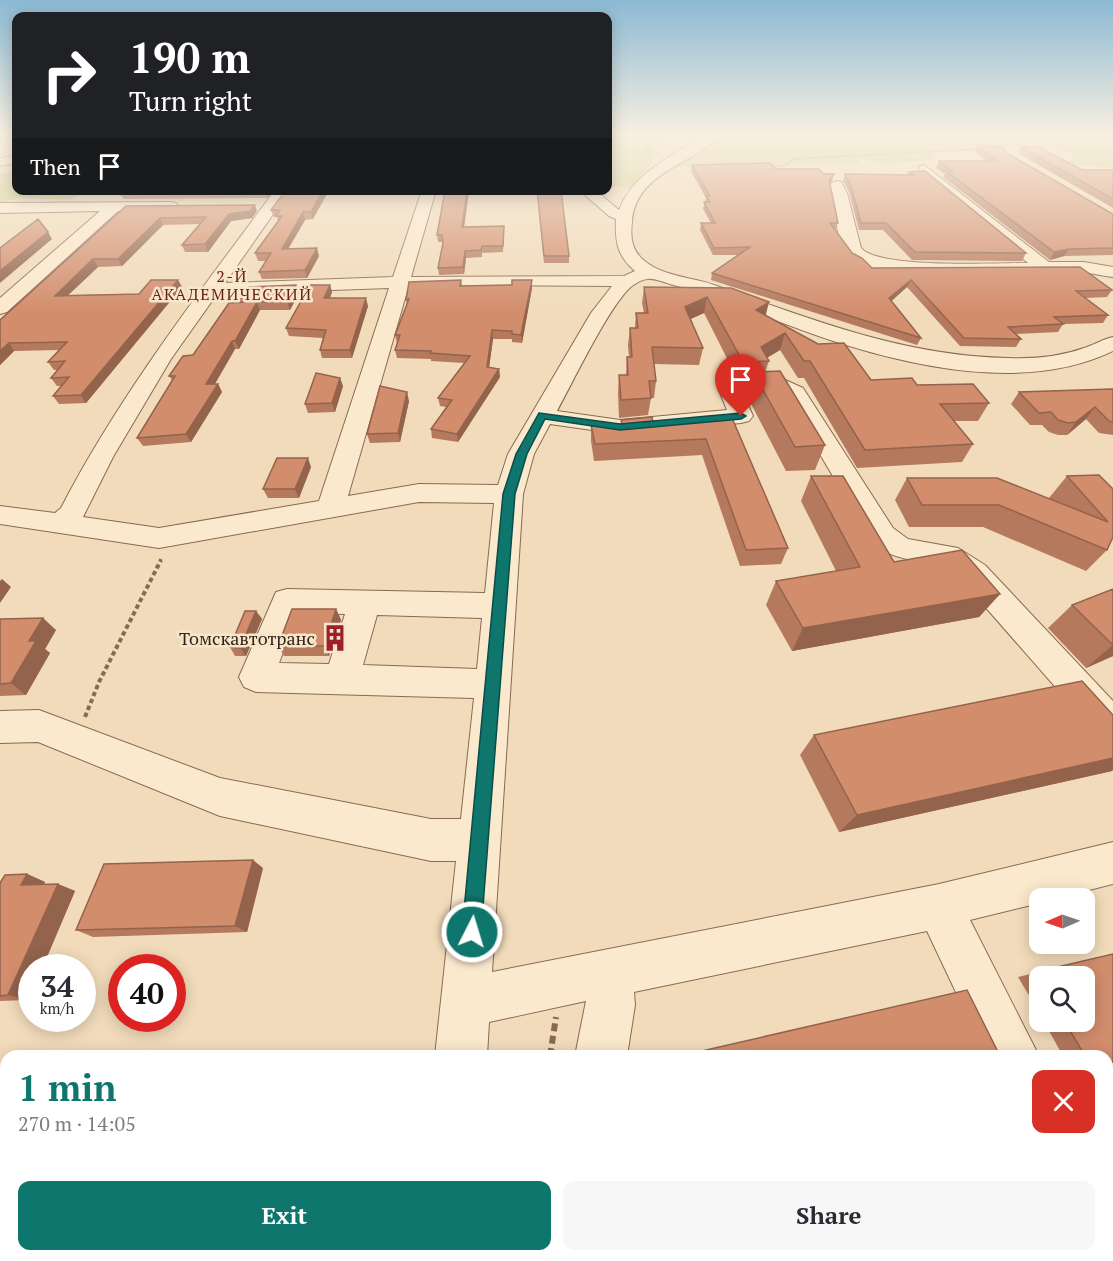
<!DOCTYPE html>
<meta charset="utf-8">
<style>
:root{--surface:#fff;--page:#f7f7f7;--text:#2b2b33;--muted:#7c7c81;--accent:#0f766e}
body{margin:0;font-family:"PT Serif",serif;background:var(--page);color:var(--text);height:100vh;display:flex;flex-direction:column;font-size:22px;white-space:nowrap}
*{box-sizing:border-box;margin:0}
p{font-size:20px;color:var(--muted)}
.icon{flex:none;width:33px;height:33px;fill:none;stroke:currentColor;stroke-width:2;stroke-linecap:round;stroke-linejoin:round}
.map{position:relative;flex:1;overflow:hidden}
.sheet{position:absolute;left:0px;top:1050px;width:1113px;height:212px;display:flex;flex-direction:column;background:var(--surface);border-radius:18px 18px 0 0;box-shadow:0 3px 15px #0003}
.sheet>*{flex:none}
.banner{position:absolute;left:12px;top:12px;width:600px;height:183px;border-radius:12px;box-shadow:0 3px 15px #0003;background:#202124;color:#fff;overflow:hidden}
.needle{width:39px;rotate:268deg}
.fabs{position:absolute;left:1029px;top:888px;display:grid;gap:12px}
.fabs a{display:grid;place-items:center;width:66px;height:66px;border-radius:12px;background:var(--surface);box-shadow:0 3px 15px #0003;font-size:30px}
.speed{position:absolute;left:18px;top:954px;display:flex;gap:12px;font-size:30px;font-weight:700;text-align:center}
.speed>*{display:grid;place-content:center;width:78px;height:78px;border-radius:50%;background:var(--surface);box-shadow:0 3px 15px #0003;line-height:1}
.speed small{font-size:15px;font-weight:400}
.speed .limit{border:9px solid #d22;background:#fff;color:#111}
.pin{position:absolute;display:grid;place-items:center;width:51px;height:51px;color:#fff;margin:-62px -26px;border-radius:50% 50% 50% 0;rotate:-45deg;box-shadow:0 0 6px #0007}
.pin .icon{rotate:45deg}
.me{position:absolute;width:66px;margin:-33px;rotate:5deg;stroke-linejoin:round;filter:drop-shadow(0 0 4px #0008)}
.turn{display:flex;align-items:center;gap:21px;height:126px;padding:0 18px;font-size:27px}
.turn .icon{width:78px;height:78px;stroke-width:2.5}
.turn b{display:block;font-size:42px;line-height:51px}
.then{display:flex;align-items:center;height:57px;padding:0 18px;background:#0003;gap:12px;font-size:22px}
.round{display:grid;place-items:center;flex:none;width:63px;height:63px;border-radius:12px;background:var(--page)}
.overview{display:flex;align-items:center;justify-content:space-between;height:102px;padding:0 18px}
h1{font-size:36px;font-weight:600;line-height:45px;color:var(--accent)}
.action{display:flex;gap:12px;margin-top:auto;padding:12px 18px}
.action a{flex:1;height:69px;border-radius:12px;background:var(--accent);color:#fff;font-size:24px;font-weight:600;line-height:69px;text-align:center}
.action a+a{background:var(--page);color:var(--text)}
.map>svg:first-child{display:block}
.green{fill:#cecf8e}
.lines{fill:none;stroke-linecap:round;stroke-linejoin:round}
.minor-casing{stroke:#886a53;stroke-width:2}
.path-far3{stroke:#886a53;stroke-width:1.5;stroke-dasharray:1.5 1.5;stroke-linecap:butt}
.path-far2{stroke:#886a53;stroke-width:3;stroke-dasharray:4 2;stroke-linecap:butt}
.path-far1{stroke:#886a53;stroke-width:4;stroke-dasharray:4.5 3;stroke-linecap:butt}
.path{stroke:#886a53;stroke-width:6;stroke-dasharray:8 4.5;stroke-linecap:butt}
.minor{fill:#fbe9cd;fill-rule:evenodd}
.wall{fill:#b5795e}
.shaded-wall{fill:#93634c}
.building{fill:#d28d6d;stroke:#93634c;stroke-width:1.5}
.route{fill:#0f766e;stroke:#0a4d48;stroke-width:1.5}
.labels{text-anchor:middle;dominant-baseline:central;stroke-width:5;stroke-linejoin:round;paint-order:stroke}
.far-neighbourhood-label{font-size:16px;letter-spacing:1.5px;fill:#661f16;stroke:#f8e6ca}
.poi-label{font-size:18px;fill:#362419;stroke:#f8e6ca;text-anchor:end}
</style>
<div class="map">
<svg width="1113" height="1261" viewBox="0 0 1113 1261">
<rect width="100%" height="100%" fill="#f1dbba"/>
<path class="green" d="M615,136H674L675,137L651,145L660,155L652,160L651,165L631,188L608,186V144Z
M723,136H1113V167L1065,165L1074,157L1072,153C1049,151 1013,138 991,150L935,153L933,159L884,165L856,158L862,164L677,167L689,154Z
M16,170V190L87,191L71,200L19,198L0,203V174Z
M906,1256H1091L1093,1261H888Z"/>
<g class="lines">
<defs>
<path id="minor" d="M704,136H719C692,165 635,173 632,222C630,238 632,252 646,262C665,277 693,277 714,285C811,319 903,356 1008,358C1033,359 1059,357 1084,348C1094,345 1103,339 1113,337V351C1033,390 927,370 846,345C786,327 730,299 670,284C663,282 654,278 648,279C644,279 638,282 635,284C614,295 571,386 557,411L620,420L727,410L718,388L721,383L783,379L803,388L893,528L908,539L958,548L985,565L1113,701V742L1100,738L959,577C930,555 899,567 872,542L786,397L779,393L743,394L753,416L749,421L741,423L620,434L550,424L534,454L523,494L492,972L939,884L1113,842V884L1057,898H1040V903L970,920L1039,1056H986L927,931L634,992L635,1005L627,1056H575L586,1001L489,1022L487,1056H435L456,861H431L220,816L38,742L0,743V711L39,710L220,778L431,819H461L474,698L256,692L244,687L239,677L276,592L287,589L485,593L494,503L419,502L159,548L0,524V506L55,513L61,508C120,394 199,293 275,190H290L225,283L393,277L422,190H436L411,277L624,276L635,271C617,256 615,241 616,219L609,216L579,190H595L619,210C633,173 673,155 704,136ZM480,285L612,286L591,313L508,454L498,485L419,484L348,496L408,288ZM389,288L319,501L159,528L83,517L113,457L171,359L217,294ZM298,613L345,614L329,664L279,663ZM377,615L482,618L477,669L363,665Z
M16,155V163L0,166V158Z
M924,165L1049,262H1084L1113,267V277C1103,276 1092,273 1081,272C1039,271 879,283 851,259C833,243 838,206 829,185L836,181L841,182L847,193L861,248C878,269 998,263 1028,263L919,172V166Z
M171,202L176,203L178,206L176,209L118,211L7,312L0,314V298L100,211L0,213V203Z
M1107,1227L1113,1229V1261H1078L1076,1256H1107Z
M414,1256H474L473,1261H413Z
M531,1256H591L590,1261H530Z"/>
</defs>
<use href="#minor" class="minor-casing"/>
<path class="path-far3" d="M649,136L647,149L652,156
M1073,136L1113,141
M768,166H785L793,159L980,149"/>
<path class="path-far2" d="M160,561L161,559"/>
<path class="path-far1" d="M85,717L99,682L161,560"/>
<path class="path" d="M550,1056L556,1017
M1107,1118L1113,1117
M516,1261L517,1256"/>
<use href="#minor" class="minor"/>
</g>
<path class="wall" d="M978,146L1005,152L1113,214V255L1064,256L1050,260L943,177L945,174L936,168L939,161H986L975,152Z
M1021,147L1082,170H1113V208L1018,153Z
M692,165L776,169L834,174L832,181L830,183L838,223L835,230L852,253L872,268L1112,290L1107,297L1085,298L1108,315L1103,323L1063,324L1058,332L1016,334L1021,339L1016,347L960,346L907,287L891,301L921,338L917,345L711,280L712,273L739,255H713L700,230L701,223H711L703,209L706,198L691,171Z
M909,172L1026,253L1022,261L912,260L883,230H859L849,192L843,181L845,174L908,175Z
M116,190H273L268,198L124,199Z
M329,190L313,219L305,220L288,249L319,256L307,278L262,279L259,272L266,261H258L255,253L278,221L277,217H274L271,210Z
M437,190H561L569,256V263H544L537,193L469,192L464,227L504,233L503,252L482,253V257L466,258L464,274L439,275L438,268L443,242H438L437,235L444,193H437Z
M126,206L257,211L252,218L231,221L208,252H185L182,245L200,224L163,225L122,266L98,267L68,295L139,294L178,280L182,287L86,403L59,404L53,396L61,386H57L51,378L58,370H54L48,362L59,350L14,351L0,365V320Z
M461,280L462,286L532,288L522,343L512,342V339H493L489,367L499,369L500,377L458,442L432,438L431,429L446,407L440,406L438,398L464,363L431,361V359L397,358L395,350L397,343L395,335L407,305L406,300Z
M330,285L332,292L330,298L368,306L352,358H322L320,350L323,338L289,336L286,328Z
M644,287L731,288L766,315L871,380L917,385L989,403L978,421H954L973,444L962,462L857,468L804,378H798L780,350L767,358L769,361L765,372L825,445L815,470L786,471L747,396L752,379L738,380L704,313L690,319L703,348L699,365L654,364L656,381L654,398H651L648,415L619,418L618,393L619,375H626L627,357H629L628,345L630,328H635L636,313H644L642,303Z
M299,293L290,310H260L239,349H235L215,384H218L222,392L191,442L143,446L137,438L172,380L169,376L193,355L239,302Z
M343,386L335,412L308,413L305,404Z
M1113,389V435L1099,433L1086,419L1067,435H1058L1049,432L1042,425H1030L1011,404L1019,392Z
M409,401L400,442L370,443L367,434Z
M732,418L788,548L781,564L740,566L702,455L594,461L591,441V425Z
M311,467L299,498H268L263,489Z
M811,476L894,562L1000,594L979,617L792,651L766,605L776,581L836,571L801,501Z
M1067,476L1113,489L1107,550L1086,571L983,527H909L895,500L907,478L1049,498Z
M1113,589V656L1086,668L1048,628L1072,605Z
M336,609L341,620L329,656H284L278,646Z
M256,611L262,619L246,656H235L230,647Z
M0,619L56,630L45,649L50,653L26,695L0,696Z
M814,735L1112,771L839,832L800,755Z
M263,868L247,932L93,937L76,930Z
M27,874L45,882L44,884H58L75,891L29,1000L0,1001V883Z
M1113,954V1062L1107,1063V1056H1063L1044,1022H1084V976H1040V1014L1018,977Z
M638,1256H756V1261H638Z"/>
<path class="shaded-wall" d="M834,174L832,181L827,186L829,179Z
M273,190L268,198L266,191Z
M323,190H329L313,219L311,212Z
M467,190H468L469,192L463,233L462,227Z
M255,205L257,211L252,218L231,221L208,252L205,244L229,214Z
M303,212L305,220L284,256L282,249Z
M160,218L163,225L122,266L118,259Z
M48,232L52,239L0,283V271Z
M317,248L319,256L307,278L305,270Z
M1069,249L1064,256L1050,260L1054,252Z
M465,251L466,258L464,274L463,267Z
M93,259L98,267L60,303L55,296Z
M178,280L182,287L86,403L81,395Z
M532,280V288L522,343L521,335Z
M911,280L907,287L886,306L889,298Z
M296,285L299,293L290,310L287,301Z
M330,285L332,292L327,306L324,298Z
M707,297L704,313L682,323L685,307Z
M366,298L368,306L352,358L350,350Z
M257,302L260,310L239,349L235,341Z
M769,302L765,318L756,310Z
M492,330L493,339L488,375L487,367Z
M785,333L780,350L761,361V347Z
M232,341L235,349L210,392L206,384Z
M9,343L14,351L0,365V351Z
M499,369L500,377L458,442L457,434Z
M340,378L343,386L335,412L332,403Z
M218,384L222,392L191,442L186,434Z
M407,392L409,401L400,442L398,433Z
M1095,407L1086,419L1067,435L1076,422Z
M308,458L311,467L299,498L295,489Z
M2,579L11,587L0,603V581Z
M1000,594L979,617L792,651L803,628Z
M336,609L341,620L329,656L324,646Z
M256,611L262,619L246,656L240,648Z
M43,618L56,630L45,649L50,653L26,695L11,683L29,641Z
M1113,645V656L1086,668Z
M1113,758V770L1112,771L839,832L857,815Z
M253,860L263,868L247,932L235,926Z
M27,874L45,882L40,893L21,885Z
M58,884L75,891L42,968H32V993L29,1000L8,995Z
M21,1256H36L34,1261H19Z
M183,1256H194L192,1261H182Z"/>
<path class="building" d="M978,146L1002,147L1005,152L1113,214V248L1069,249L1054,252L946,171H952L939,161H997Z
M1021,147H1039L1082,170H1113V199Z
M770,163L776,169H819L824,174H834L829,179L838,223H830L852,253L862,258L872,268L1080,267L1112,290L1076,291L1108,315L1054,317L1063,324L1008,327L1021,339L964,338L911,280L889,298L921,338L712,273L750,247L714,248L701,223H715L704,202H710L706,196H710L692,165Z
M925,171L1026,253L915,252L886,223H861L851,186L845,174L914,175L909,172Z
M119,190H266L120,192Z
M286,190H323L311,212H303L282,249L317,248L305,270L259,272L271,253H255L282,216H276L280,210H271Z
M445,190H467L462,227L504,226L503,246H482L481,250L465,251L463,267L438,268L443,243L442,235H437Z
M537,190H561L569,256H544Z
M255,205L250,211L229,214L205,244L182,245L206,217L160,218L118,259H93L55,296L139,294L151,280H178L81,395L53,396L69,377L51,378L65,361L48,362L67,342L9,343L0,351V320L126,206Z
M38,219L48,232L0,271V248Z
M461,280L460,286L512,285V280H532L521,335L512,334V331L492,330L487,367L499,369L457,434L431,429L452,400L438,398L470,356L430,353L431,351L395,350L400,335H395L409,299L406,300L409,282Z
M296,285L287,301L257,302L235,341H232L206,384H218L186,434L137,438L175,376H169L183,356L193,355L229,303L246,302H239L249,287Z
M310,285H330L324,298H366L350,350H320L326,330L286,328Z
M644,287L731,288L769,302L756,310L818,344L844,343L871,380L912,378L917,385L973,384L989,403L940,404L973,444L865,450L810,361H804L785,333L761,347L769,361L743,362L707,297L685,307L703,348L652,347L656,381H649L651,398L621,400L619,375H628L627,357H632L630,328H638L636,313H648Z
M780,371L825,445L795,447L753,372Z
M316,373L340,378L332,403L305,404Z
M380,386L407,392L398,433L367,434Z
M1113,389V422L1109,421L1095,407L1076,422L1068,423L1058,420L1051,412L1039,413L1019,392Z
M652,417L653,422L732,418L788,548L746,550L706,439L595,444L591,425L622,424L621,420Z
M277,458H308L295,489H263Z
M1099,475L1113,489V537L1107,550L999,505H922L907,478H997L1108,522L1067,476Z
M811,476H843L894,562L962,550L1000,594L803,628L776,581L860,567Z
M1113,589V645L1072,605Z
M292,609H336L324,646H278Z
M245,611H256L240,648L230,647Z
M43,618L29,641H36L11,683L0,684V619Z
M1082,681L1113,715V758L857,815L814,735Z
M253,860L235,926L76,930L104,864Z
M27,874L21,885L58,884L8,995L0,996V883L5,875Z
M1113,954V1062L1107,1063V1056H1085L1065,1022H1084V976H1040V978L1036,972Z
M967,990L1000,1056H680Z
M6,1208V1256H21L19,1261H0V1224Z
M114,1256H183L182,1261H112Z
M643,1256H756V1261H643Z"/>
<linearGradient id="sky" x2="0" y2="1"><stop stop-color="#8bb9d3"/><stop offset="0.43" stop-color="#f9efe0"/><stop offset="1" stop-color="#f9efe0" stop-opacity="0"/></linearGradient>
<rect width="1113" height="313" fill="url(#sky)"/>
<path class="route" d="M539,413L620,424L741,413L746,416L741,419L620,430L545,419L527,454L515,494L481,932L479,939L472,942L465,939L462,932L503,494L516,454Z"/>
<defs>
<symbol id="building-bare" viewBox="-9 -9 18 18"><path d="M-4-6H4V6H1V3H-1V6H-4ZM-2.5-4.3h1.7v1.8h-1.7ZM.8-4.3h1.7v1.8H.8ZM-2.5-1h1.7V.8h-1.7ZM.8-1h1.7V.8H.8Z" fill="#9c1f2c" stroke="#f8e6ca" stroke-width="2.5" paint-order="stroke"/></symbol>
</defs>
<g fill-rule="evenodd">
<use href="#building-bare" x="316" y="619" width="38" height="38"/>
</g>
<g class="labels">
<g class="far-neighbourhood-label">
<text x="232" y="276">2-Й<tspan x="232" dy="18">АКАДЕМИЧЕСКИЙ</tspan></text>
</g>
<g class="poi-label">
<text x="315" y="638">Томскавтотранс</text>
</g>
</g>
</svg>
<div class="fabs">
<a><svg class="needle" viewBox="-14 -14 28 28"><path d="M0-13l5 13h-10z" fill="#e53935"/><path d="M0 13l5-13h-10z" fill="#7c7c81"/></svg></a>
<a><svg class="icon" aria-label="search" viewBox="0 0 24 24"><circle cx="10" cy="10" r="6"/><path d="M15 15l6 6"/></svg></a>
</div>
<div class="speed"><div>34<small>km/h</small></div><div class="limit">40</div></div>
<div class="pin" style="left:741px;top:416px;background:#d93025"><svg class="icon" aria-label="arrive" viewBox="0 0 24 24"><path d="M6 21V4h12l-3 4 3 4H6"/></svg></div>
<svg class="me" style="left:472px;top:932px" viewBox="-20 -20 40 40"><circle r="17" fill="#0f766e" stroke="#fff" stroke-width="3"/><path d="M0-11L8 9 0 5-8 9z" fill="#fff"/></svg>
<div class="banner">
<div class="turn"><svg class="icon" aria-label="right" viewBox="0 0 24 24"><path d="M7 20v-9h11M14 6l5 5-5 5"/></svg><div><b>190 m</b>Turn right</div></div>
<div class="then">Then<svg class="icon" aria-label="arrive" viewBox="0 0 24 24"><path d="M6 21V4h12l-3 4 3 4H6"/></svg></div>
</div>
<section class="sheet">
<div class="overview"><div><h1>1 min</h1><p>270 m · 14:05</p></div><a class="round" style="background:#d93025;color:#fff"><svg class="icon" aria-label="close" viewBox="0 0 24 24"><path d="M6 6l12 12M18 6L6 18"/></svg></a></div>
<div class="action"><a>Exit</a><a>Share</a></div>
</section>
</div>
